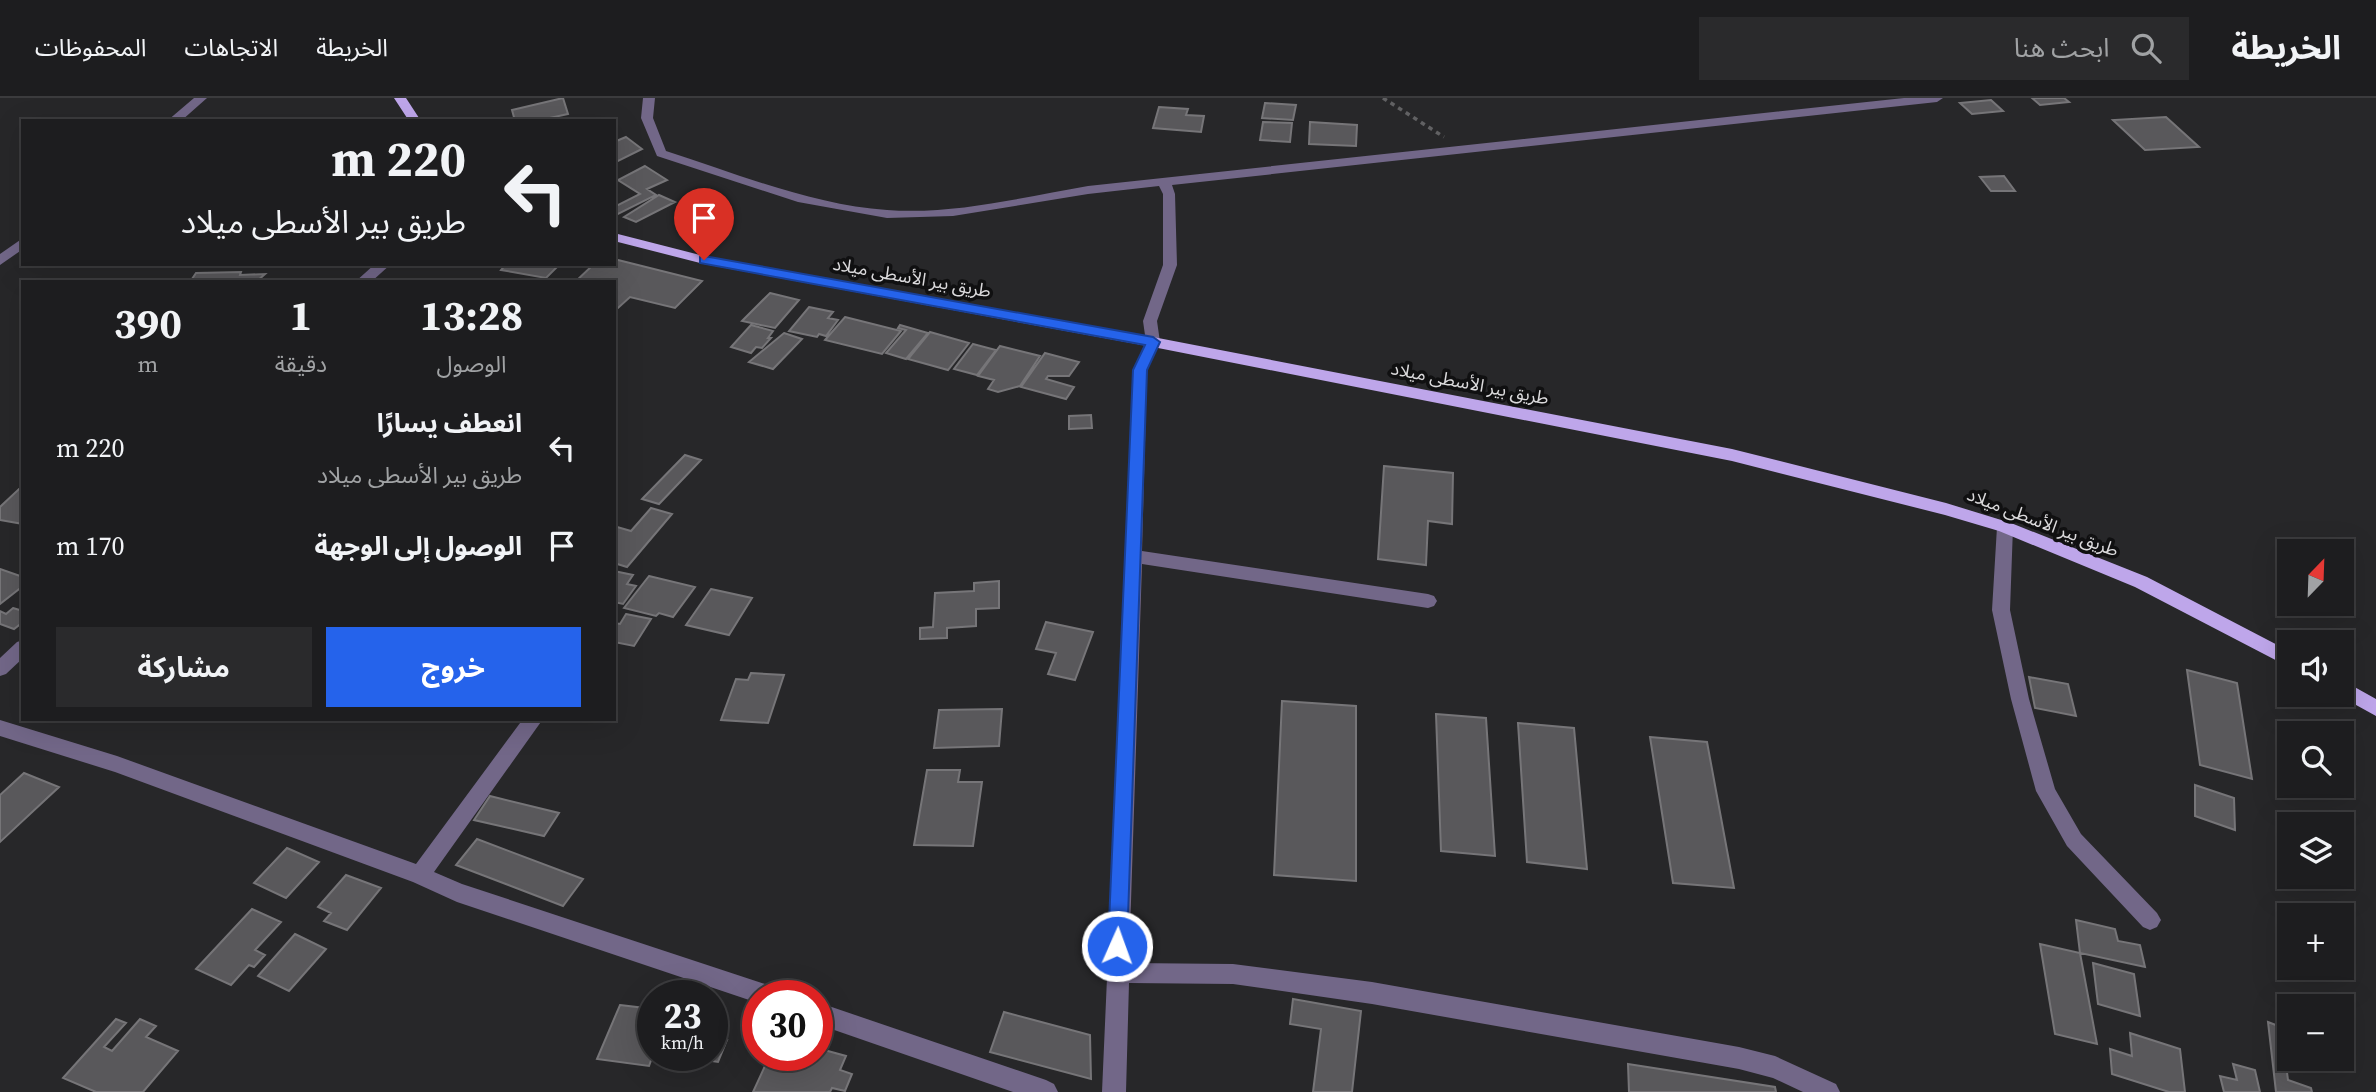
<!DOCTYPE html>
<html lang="ar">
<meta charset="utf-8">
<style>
:root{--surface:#1d1d1f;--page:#2a2a2c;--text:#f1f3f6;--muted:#a0a2a4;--line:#3b3b3d;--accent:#2563eb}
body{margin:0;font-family:"Source Serif 4","Noto Sans Arabic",serif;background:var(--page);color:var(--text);direction:rtl;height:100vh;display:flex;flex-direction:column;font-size:26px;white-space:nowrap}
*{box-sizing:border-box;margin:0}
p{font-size:23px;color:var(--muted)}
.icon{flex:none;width:38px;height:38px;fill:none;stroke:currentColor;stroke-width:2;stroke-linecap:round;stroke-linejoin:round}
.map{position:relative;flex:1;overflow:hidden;direction:ltr}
.sheet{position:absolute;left:21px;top:182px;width:595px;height:441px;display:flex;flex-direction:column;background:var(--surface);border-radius:0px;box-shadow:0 7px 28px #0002,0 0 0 2px var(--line);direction:rtl}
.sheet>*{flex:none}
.guide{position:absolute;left:21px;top:21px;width:595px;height:147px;border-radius:0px;box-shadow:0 7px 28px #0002,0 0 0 2px var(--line);direction:rtl;background:#1d1d1f;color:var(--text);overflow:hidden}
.needle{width:46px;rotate:23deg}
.controls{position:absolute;left:2277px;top:441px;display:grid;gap:14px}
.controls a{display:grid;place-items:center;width:77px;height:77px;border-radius:0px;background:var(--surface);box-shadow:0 7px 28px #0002,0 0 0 2px var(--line);font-size:35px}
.speed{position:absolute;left:637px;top:882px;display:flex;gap:14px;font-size:35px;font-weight:700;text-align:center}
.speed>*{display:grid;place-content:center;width:91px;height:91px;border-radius:50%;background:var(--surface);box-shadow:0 7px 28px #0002,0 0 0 2px var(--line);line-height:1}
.speed small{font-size:18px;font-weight:400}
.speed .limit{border:10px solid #d22;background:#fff;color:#111}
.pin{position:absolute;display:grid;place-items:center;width:60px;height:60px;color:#fff;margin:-72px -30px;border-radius:50% 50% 50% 0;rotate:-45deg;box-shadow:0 0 7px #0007}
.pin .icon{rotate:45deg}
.me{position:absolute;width:77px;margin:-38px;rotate:2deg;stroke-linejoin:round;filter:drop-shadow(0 0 5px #0008)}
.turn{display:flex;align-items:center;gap:24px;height:147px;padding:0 35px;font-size:32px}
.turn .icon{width:91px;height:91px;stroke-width:2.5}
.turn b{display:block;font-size:49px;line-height:60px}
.eta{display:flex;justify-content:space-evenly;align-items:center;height:119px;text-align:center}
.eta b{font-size:42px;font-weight:700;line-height:49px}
.action{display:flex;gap:14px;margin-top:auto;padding:14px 35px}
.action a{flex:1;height:80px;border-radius:0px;background:var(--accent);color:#fff;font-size:28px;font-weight:700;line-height:80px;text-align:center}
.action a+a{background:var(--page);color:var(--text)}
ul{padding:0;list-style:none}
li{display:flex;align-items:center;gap:21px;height:98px;padding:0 35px}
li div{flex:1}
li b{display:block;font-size:26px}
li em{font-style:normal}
header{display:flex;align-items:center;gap:42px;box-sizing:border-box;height:98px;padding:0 35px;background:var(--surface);border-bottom:2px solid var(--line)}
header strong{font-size:33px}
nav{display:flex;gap:38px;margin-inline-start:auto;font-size:24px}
.search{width:490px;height:63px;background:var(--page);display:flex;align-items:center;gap:18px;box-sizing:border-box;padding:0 24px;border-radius:0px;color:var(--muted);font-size:26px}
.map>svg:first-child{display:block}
.building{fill:#59585b;stroke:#767578;stroke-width:2}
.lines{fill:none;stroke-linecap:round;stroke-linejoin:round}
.path{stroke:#616163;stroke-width:3.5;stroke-dasharray:4.5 4.5;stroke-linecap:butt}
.minor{fill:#726788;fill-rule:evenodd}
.major{fill:#bea6ea;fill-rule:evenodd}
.route{fill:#2563eb;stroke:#184099;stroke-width:2}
.labels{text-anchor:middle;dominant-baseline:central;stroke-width:7;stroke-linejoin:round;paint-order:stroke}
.street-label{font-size:18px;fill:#dbdadc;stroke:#101011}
</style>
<header>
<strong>الخريطة</strong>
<div class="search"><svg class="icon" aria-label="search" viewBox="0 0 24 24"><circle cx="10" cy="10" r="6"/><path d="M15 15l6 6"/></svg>ابحث هنا</div>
<nav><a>الخريطة</a><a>الاتجاهات</a><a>المحفوظات</a></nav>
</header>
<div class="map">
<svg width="2376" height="994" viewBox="0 0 2376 994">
<rect width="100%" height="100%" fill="#272729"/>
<path class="building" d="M563,0L568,16L536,23H515L512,12Z
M2032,0H2064L2069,4L2040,7Z
M1991,2L2003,13L1972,16L1960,5Z
M1265,5L1296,7L1293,22L1262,20Z
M1159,9L1188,11L1186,17L1204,18L1201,34L1153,30Z
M2166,19L2199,49L2145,52L2113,22Z
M1263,24L1292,25L1290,44L1260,42Z
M1310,24L1357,27L1356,48L1309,46Z
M626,39L642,51L614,65V44Z
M645,68L667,82L647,91L656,97L614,118V109L640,96L618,82Z
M2004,78L2015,93H1991L1980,79Z
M659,97L675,104L636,124L624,119Z
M614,161L702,183L675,210L630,199L618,210L614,209V184H575L594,166H614Z
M506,166H560L546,180L501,172Z
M241,174L240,177L265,176L256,184H190L196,175Z
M770,195L799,202L775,230L742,223Z
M809,209L833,214L828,220L838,222L826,238L819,236L817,239L789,233Z
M845,219L901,233L882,256L825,242Z
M751,227L773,233L768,240H771L762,250L756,249L751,255L731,249Z
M900,227L928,235L906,261L886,255L906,232L898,230Z
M930,234L969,245L948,272L908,261Z
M784,235L802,241L773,271L749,264Z
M973,246L996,252L977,277L954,271Z
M1000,248L1040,258L1020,288L998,294L988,291L994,282L978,278Z
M1045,255L1079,264L1069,278H1048L1046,281L1074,289L1066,301L1021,289Z
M1091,317L1092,330L1069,331V318Z
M685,357L701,362L659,406L642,401Z
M1384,368L1453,375L1452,426L1428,423L1426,467L1378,461Z
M19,391L23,392V426L0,422V409Z
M651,410L672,416L627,469L614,465V428L631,433Z
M0,471L23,479V488L0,506Z
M614,473L633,477L627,486L636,488L623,506L614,504Z
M649,478L695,489L673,519L659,515L656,518L624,510Z
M999,483V510L976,511V528L947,530V540L920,541V530L933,529L935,495L974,493V485Z
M711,491L752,500L729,537L686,527Z
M13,510L23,513V524L14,531L0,526V513L6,516Z
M626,516L651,521L634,548L614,544V525L620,526Z
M1046,524L1093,534L1075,582L1048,576L1056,555L1036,551Z
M2187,572L2237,585L2252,681L2200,667Z
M751,575L784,577L768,625L721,622L736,581L748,582Z
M2029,579L2068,586L2076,618L2035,610Z
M1282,603L1356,608V783L1274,777Z
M1002,611L999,648L934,650L939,612Z
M1436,616L1486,620L1495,758L1441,753Z
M1518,625L1574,630L1587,771L1527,764Z
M1650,639L1707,644L1734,790L1673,785Z
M927,672H960L958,684H982L973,748L914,747Z
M24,675L59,689L0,744V697Z
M2195,687L2234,700L2235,732L2195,718Z
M490,698L559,715L544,738L474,722Z
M477,741L583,781L563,808L456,767Z
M287,750L319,764L286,800L254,785Z
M346,777L381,790L347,832L324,823L331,815L318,809Z
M252,811L281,824L255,852L265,857L254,869L249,867L231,887L196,871Z
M2076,822L2115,831L2118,843L2140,847L2145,869L2080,855Z
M295,836L326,851L289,893L258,878Z
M2040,846L2080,855L2097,946L2055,936Z
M2093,865L2134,876L2140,918L2098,906Z
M1293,901L1361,913L1352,994H1313L1321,931L1290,926Z
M620,907L653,911V957L649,968L597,961Z
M1004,914L1090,937L1091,981L990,954Z
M116,921L126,925L104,949L112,953L140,921L156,928L146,939L178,953L143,994H96L63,980Z
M2268,924L2281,929L2288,982L2311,990L2312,994H2276Z
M2130,935L2180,951L2185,994H2169L2112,976L2110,951L2132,958Z
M712,941L727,942L718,964L671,957H712Z
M817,950L846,958L840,972L852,976L845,993L832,990L830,994H753L770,957H817Z
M1628,966L1775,989L1776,994H1629Z
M2233,966L2255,972L2260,994H2224L2220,978L2237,982Z"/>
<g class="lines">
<path class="path" d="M1383,0L1444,39"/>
<path class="minor" d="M194,0H207L181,23H167Z
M643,0H655L653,20L666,53C738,76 812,107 887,112C954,117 1023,99 1088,88L1904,0H1943L1937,4L1172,87L1175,96L1177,167L1157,223L1160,244L1147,272L1142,453L1428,496L1434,498L1437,503L1434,508L1428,510L1142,466L1129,865L1233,866L1372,884L1739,949L1775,958L1836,986L1840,994H1803L1773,980L1739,971L1372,906L1233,886L1129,885L1126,994H1102L1107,880L1105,875L1108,869L1133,272L1146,244L1143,223L1163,167V96L1159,88L1088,96L953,118L887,120L798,104L657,58L641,20Z
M23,140V151L0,167V156Z
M375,166H391L371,184H355Z
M2005,423L2013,429L2010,512L2029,601L2055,691L2081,736L2157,815L2161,822L2157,829L2150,832L2143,829L2067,748L2036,693L2011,601L1992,512L1997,429Z
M23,542V560L6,576L0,578V560L17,544Z
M523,621H543L434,774L462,786L768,887L776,891L779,898H758V905L457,804L413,784L115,674L0,638V622L117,658L416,766Z
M817,904L1046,982L1054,986L1058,994H1013L817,926Z"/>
<path class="major" d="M394,0H406L421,23H409Z
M614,135L704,158L1153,239L1732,351L1946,405L2011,425L2147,479L2289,553V569L2135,489L1999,433L1945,417L1732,363L1153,249L704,166L614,143Z
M2342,582L2376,601V618L2338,597H2342Z"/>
</g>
<path class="route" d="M704,158L1153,239L1160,244L1147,272L1127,848L1124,855L1117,857L1110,855L1108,848L1133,272L1145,247L700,165V159Z"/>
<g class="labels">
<g class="street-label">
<text transform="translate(912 179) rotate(10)">طريق بير الأسطى ميلاد</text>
<text transform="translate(1470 285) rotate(11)">طريق بير الأسطى ميلاد</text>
<text transform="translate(2043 424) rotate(21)">طريق بير الأسطى ميلاد</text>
</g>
</g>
</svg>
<div class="controls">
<a><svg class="needle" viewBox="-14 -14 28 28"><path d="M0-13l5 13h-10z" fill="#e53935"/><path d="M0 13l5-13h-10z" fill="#a0a2a4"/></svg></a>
<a><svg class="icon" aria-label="sound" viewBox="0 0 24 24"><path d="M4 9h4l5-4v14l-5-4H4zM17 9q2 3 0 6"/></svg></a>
<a><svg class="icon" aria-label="search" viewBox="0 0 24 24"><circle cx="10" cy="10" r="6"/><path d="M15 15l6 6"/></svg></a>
<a><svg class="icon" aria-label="layers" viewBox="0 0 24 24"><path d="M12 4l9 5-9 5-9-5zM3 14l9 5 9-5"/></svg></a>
<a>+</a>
<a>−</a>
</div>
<div class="speed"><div>23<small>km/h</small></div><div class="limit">30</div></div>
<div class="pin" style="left:704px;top:162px;background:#d93025"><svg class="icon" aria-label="arrive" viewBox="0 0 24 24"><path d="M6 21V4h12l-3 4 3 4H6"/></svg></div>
<svg class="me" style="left:1117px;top:848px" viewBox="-20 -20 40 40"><circle r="17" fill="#2563eb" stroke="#fff" stroke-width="3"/><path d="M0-11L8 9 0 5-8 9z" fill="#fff"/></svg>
<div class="guide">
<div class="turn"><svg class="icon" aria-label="left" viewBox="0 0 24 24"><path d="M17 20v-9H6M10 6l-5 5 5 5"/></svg><div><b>220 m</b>طريق بير الأسطى ميلاد</div></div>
</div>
<section class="sheet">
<div class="eta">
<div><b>13:28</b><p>الوصول</p></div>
<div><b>1</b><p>دقيقة</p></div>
<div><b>390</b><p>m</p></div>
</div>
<ul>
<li><svg class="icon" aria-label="left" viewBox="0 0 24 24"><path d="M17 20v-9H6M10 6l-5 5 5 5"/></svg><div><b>انعطف يسارًا</b><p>طريق بير الأسطى ميلاد</p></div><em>220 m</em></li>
<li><svg class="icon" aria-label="arrive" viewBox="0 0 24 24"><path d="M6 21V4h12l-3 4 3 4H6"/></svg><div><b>الوصول إلى الوجهة</b></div><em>170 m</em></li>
</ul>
<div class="action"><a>خروج</a><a>مشاركة</a></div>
</section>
</div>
